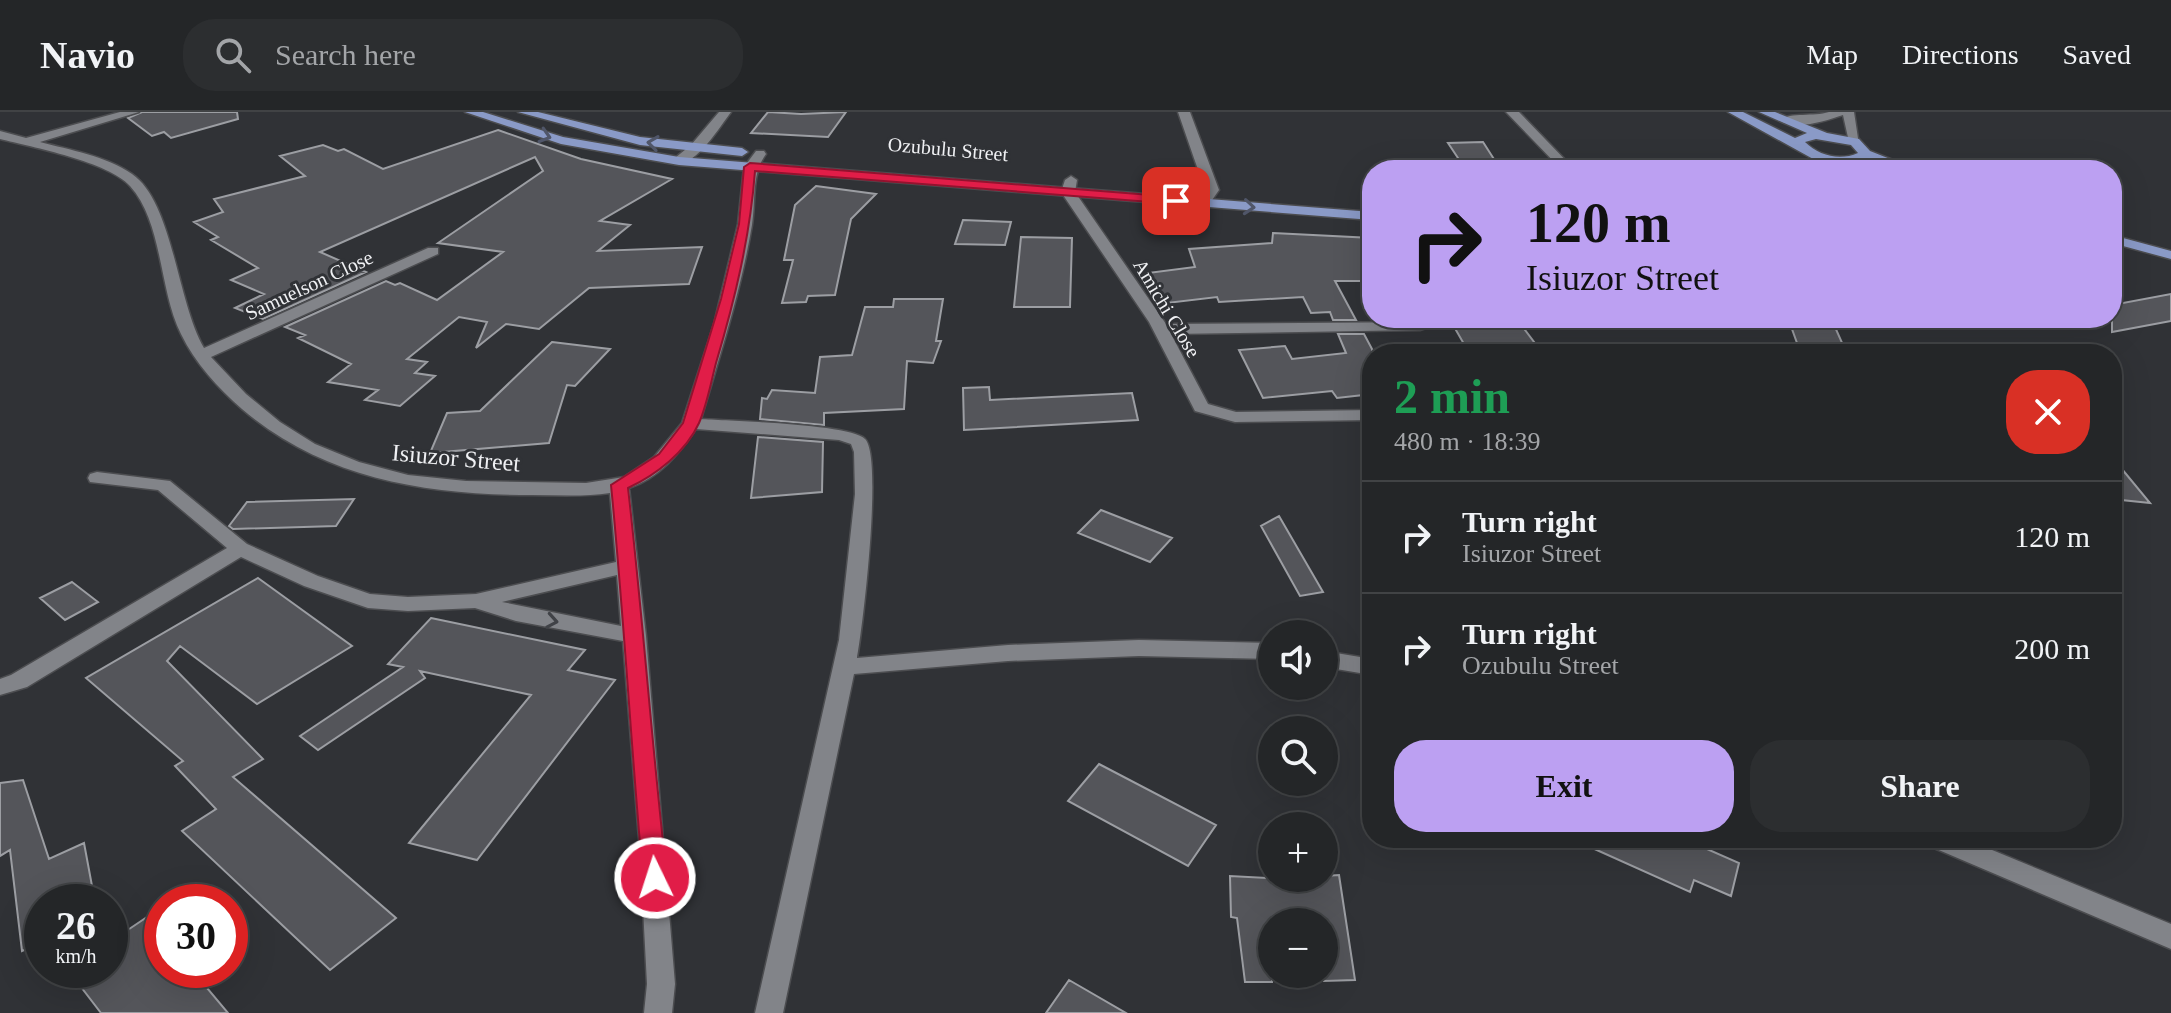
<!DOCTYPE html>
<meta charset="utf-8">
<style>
:root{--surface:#242628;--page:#2c2e30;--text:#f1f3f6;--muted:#a3a5a8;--line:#414345;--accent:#bca0f2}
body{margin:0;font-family:"Times New Roman",serif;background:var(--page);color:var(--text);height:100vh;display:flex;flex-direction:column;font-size:30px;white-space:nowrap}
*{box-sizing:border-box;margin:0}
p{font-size:26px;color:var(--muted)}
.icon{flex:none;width:44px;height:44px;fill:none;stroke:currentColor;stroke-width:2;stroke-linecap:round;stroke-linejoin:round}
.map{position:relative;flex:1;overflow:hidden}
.details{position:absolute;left:1362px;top:232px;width:760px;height:504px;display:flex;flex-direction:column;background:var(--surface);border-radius:32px;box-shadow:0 8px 32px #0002,0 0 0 2px var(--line)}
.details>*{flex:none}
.banner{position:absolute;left:1362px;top:48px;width:760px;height:168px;border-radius:32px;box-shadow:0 8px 32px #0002,0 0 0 2px var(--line);background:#bca0f2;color:#111;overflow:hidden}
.controls{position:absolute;left:1258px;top:508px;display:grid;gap:16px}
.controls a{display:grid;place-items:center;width:80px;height:80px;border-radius:50%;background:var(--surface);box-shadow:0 8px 32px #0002,0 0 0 2px var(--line);font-size:40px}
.speed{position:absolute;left:24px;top:772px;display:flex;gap:16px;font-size:40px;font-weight:700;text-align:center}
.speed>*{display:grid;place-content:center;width:104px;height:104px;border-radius:50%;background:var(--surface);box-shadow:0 8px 32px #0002,0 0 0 2px var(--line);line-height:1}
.speed small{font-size:20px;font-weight:400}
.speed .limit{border:12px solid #d22;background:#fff;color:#111}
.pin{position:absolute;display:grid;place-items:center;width:68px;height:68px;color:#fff;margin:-34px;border-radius:16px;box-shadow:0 4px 12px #0006}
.me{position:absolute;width:88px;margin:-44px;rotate:356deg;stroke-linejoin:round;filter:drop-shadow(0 0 6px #0008)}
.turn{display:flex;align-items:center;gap:28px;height:168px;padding:0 32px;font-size:36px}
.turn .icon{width:104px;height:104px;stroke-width:2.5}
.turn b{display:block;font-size:56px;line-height:68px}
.round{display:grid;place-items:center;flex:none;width:84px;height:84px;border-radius:32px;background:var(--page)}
.head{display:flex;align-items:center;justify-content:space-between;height:136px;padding:0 32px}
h1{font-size:48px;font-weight:700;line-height:60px;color:#1e9e55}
.cta{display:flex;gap:16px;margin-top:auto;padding:16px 32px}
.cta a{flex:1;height:92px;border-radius:32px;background:var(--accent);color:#111;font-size:32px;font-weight:700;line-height:92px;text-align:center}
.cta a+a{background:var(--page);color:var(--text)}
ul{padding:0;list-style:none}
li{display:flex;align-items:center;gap:24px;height:112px;padding:0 32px;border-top:2px solid var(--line)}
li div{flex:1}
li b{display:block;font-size:30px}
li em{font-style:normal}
header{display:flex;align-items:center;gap:48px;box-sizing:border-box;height:112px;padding:0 40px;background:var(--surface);border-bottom:2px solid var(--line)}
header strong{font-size:38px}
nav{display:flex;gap:44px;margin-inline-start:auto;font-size:28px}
.search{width:560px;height:72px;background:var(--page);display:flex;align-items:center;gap:20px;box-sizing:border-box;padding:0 28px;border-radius:32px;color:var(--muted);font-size:30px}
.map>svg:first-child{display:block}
.building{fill:#54555a;stroke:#9c9ea3;stroke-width:2}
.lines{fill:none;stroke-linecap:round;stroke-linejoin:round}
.minor-casing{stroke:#4c4d50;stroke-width:3}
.major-casing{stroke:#4c4d50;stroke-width:3}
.minor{fill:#828489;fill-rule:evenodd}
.major{fill:#8a9ac7;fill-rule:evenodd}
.oneway{stroke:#505669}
.oneway2{stroke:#404247}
.route{fill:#e11d48;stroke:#92132f;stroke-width:2}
.labels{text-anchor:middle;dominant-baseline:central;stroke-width:6;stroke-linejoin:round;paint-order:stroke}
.far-street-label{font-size:20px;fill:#eff0f3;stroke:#303236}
.street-label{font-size:24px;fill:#eff0f3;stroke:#303236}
</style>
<header>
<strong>Navio</strong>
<div class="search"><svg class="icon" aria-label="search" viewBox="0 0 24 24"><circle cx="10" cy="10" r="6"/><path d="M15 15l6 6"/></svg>Search here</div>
<nav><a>Map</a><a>Directions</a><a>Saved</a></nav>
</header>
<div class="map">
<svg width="2171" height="901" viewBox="0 0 2171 901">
<rect width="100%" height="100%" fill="#303236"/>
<path class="building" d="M142,0H237L238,7L171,26L164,20L152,24L128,6Z
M768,0L801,2L846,0L828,25L751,21Z
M498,18L581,47L672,67L600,109L630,113L598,139L702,135L689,172L589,176L539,217L506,212L476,236L487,210L459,205L407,247L427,250L415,261L435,264L400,294L365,288L378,278L328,270L351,252L298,226L305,223L285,215L386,169L395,173L400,171L437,188L503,140L438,131L543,59L535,45L320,140L366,160L263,207L235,196L264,182L231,168L258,156L211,128L218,125L194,110L223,100L214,87L305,64L280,44L323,33L338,39L344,37L383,57Z
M1483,30L1499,55H1464L1448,31Z
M816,74L876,82L851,107L835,183L808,184L806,190L782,191L793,148H784L795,93Z
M963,108L1011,110L1005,133L955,132Z
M1273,121L1372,126V169H1335L1356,208H1333L1330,200L1311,201L1303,185L1219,190L1217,185L1167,191L1148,161L1195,155L1189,137L1272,131Z
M1021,125L1072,126L1070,195H1014Z
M2171,182V209L2112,220V193Z
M894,187H943L936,229H941L933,251L907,249L904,297L824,301V313L760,307L762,286L767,287L772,278L815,281L820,245L852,243L865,195H893Z
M1449,206H1516L1537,234L1468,239Z
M1788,206H1831L1847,242H1801Z
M1338,222H1364L1372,237V282L1337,286L1332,279L1263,286L1239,238L1285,234L1292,247L1346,241Z
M552,230L610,237L575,274L567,273L549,331L430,341L447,301L480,299Z
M989,275L990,288L1132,281L1138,308L964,318L963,276Z
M758,325L823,330L822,380L751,386Z
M2112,345L2150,391L2112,387Z
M354,387L336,414L233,417L229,414L247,390Z
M1101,398L1172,426L1150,450L1078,421Z
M1279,404L1323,480L1300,484L1261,414Z
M258,466L352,534L257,592L180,534L167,549L263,647L233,665L396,806L330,858L182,719L216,697L175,654L183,649L86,566Z
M72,470L98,490L65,508L40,486Z
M431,506L585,538L568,558L615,568L477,748L409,731L531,583L420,559L425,566L318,638L300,624L403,555L388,552Z
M1099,652L1216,713L1188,754L1068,689Z
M23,668L49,747L84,731L95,790H42V830L22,839L10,738L0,744V671Z
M1570,726H1682L1739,751L1731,784L1694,768L1690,780Z
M1339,763L1355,868L1324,869V810L1272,808V870H1245L1237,806L1231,805L1230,764L1324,769V764Z
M147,805L162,823V858H192L228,901H101L68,858H110V830Z
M1069,868L1126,901H1046Z"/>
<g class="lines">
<defs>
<path id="minor" d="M120,0H139L40,30C70,38 106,44 132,62C173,90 177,190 204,236L428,136H438V142L211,245L246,282L280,310L315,332L359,350L408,363L466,369L586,371L624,365L654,345L682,311L714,212L738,112L744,55L756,39H764L766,42C751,63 756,88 752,113C741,179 720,243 701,307C728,309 851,312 865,327C883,344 863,515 857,546L1008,533L1139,528L1272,531V547L1139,544L1008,549L854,562L783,901H755L839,528L855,382L854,340L851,332L839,328L696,317C679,342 659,366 629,376L646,524L675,872L672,901H644L647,872L640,739L623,529L516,509L475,496L408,499L368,496L304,474L241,445L27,575L0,583V567L11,563L227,436L158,378L90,370L88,366L90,362L97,360L170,369L247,432L318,464L370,482L408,485L476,482L616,450L610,381C584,385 558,383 532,383C427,383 324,367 242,297C218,276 195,251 181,222C159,179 163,110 130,74C109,50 32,35 0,27V19L26,26ZM617,463L621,514L502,490Z
M719,0H731C719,16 696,54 675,52V46L691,33Z
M1178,0H1190L1219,78L1208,94L1196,91L1205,78Z
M1506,0H1519L1575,58H1562Z
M1829,0H1854L1859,33L1849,30L1843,3C1825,9 1796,19 1779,8C1792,0 1813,5 1829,0Z
M1071,64L1077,68L1075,80L1166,212L1426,210V216L1420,218L1171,222L1208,292L1236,300L1372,298V308L1235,310L1195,299L1149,210L1061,80L1065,68Z
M1324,539L1372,547V563L1324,555Z
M1923,726H1963L2171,812V837L1927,733Z"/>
<path id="major" d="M465,0H483L563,25L679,45L1372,100V108L679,53L561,32Z
M518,0H538L640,25L742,36L748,40L742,44L640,33Z
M1728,0H1743L1795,26L1807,21L1759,0H1775L1827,21L1859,27L1870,39L1918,58H1900L1867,46L1840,52L1815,48ZM1816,27L1851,33L1858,41C1840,49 1819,44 1805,30Z
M2112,123L2171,139V147L2112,131Z"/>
</defs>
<use href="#minor" class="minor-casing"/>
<use href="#major" class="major-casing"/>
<use href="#minor" class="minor"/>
<use href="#major" class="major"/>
</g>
<defs><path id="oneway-chevron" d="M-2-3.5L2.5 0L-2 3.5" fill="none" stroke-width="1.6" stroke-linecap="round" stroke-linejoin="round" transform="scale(2)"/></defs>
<g class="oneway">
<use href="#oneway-chevron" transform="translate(545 24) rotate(17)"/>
<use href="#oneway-chevron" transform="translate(653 31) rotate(-172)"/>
<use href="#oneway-chevron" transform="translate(1249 95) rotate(5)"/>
</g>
<use class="oneway2" href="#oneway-chevron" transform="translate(552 509) rotate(10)"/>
<path class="route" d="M750,51L1176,85L1182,89L1176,92L755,59C750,125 735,187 716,251C711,270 707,293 699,311C686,340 656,363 628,376C643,506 652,636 667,766L663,773L655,776L646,773L643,766C631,635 624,504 611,373L659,342L683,311L721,187L739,112L744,55Z"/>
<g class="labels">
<g class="far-street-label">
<text transform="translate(948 37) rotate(5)">Ozubulu Street</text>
<text transform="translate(309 173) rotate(-25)">Samuelson Close</text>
<text transform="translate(1167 196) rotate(59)">Amichi Close</text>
</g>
<g class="street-label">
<text transform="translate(456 346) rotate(5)">Isiuzor Street</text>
</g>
</g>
</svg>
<div class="controls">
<a><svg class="icon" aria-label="sound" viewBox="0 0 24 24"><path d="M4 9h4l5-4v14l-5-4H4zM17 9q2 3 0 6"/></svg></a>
<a><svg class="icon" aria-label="search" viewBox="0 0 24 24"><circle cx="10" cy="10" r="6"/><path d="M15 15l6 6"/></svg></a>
<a>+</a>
<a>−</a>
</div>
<div class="speed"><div>26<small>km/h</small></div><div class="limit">30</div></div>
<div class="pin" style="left:1176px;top:89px;background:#d93025"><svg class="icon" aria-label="arrive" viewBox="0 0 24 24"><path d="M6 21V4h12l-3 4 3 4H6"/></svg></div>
<svg class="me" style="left:655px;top:766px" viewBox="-20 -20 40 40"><circle r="17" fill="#e11d48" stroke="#fff" stroke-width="3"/><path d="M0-11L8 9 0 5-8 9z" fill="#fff"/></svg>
<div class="banner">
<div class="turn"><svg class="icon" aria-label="right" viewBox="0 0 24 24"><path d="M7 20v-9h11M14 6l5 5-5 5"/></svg><div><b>120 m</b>Isiuzor Street</div></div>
</div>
<section class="details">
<div class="head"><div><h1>2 min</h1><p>480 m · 18:39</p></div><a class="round" style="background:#d93025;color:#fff"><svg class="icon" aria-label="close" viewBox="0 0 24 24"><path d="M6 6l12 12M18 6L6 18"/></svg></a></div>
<ul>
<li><svg class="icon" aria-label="right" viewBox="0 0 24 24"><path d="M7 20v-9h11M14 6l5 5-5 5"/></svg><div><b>Turn right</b><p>Isiuzor Street</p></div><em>120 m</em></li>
<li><svg class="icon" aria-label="right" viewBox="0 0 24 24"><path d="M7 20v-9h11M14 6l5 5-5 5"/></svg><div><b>Turn right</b><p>Ozubulu Street</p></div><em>200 m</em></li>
</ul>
<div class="cta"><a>Exit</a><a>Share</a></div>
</section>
</div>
